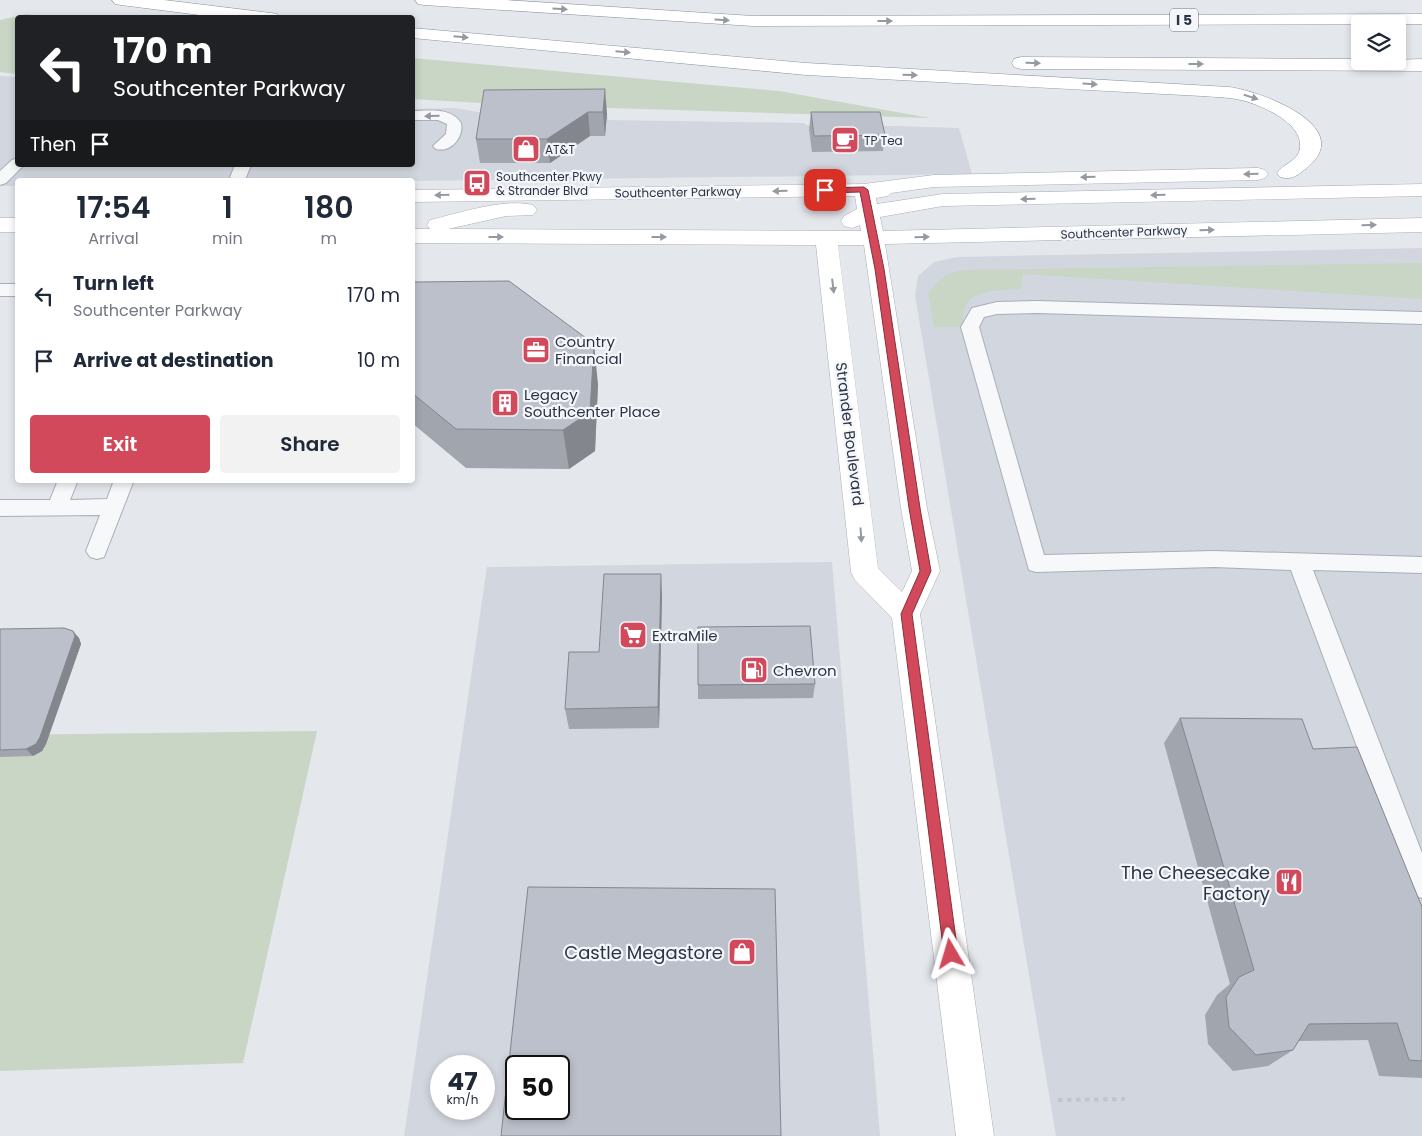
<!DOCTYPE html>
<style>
:root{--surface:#fff;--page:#f2f2f3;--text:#1f2937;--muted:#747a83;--accent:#d1495b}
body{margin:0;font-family:Poppins,sans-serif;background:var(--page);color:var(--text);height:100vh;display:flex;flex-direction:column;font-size:19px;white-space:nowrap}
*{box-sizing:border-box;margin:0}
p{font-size:16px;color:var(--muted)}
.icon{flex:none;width:28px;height:28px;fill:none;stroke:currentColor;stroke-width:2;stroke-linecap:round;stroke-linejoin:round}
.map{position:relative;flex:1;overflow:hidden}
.panel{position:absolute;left:15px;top:178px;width:400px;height:305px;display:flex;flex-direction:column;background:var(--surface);border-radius:5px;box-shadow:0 2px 8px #0003}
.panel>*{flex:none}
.guide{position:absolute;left:15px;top:15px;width:400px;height:152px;border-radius:5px;box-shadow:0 2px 8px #0003;background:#202124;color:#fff;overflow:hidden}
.tools{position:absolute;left:1351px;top:15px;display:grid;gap:10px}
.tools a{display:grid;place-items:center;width:55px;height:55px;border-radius:5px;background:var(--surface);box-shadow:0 2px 8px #0003;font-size:25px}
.speed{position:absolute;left:430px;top:1055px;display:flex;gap:10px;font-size:25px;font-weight:700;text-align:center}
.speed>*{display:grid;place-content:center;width:65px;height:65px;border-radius:50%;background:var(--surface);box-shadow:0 2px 8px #0003;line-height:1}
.speed small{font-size:12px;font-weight:400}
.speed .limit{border:2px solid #111;border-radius:8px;background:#fff;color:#111}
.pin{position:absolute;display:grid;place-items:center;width:42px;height:42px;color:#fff;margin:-21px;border-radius:10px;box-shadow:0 2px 8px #0006}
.me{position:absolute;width:55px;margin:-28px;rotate:353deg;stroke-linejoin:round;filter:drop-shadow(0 0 4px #0008)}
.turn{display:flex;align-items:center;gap:18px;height:105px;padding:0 15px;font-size:22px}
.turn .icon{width:65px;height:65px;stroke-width:2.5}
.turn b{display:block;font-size:35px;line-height:42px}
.then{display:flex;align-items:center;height:48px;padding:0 15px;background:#0003;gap:10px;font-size:19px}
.eta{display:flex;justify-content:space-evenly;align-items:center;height:85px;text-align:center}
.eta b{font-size:30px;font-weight:600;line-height:35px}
.primary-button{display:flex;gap:10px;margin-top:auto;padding:10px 15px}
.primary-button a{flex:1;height:58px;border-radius:5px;background:var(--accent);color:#fff;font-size:20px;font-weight:600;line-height:58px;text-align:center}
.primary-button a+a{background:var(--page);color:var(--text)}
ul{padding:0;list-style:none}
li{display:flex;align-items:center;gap:15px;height:65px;padding:0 15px}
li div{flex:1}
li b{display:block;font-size:19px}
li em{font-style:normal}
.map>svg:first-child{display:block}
.built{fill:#d2d6de;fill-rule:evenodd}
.green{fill:#c9d6c5}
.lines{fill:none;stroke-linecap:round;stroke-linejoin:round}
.service-casing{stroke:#a9aeb7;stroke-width:2}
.secondary-casing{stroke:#a9aeb7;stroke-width:1}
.motorway-casing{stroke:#8b94a3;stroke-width:1}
.path{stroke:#c2c5cb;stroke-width:4;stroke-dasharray:4.5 4.5;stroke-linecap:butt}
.service{fill:#f7f8fa;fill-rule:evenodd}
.secondary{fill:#fff;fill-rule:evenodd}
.motorway{fill:#fff;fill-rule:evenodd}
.wall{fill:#a1a5ae}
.shaded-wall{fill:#83868d}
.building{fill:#bbc0ca;stroke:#83868d;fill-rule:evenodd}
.oneway{fill:#959aa2}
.oneway2{fill:#9196a0}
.route{fill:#d1495b;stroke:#882f3b}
.labels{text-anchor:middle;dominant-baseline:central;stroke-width:4.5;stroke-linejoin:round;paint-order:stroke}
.far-poi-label{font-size:12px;fill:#2b3445;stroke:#f4f6f9;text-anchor:start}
.far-street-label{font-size:12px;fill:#2b3445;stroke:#f4f6f9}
.shield{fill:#f4f6f9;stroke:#676e7b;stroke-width:1}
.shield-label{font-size:14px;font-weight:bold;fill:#2b3445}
.poi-label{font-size:15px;fill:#2b3445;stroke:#f4f6f9;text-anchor:start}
.street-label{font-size:15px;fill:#2b3445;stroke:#f4f6f9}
.near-poi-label{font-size:18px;fill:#2b3445;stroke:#f4f6f9;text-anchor:end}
</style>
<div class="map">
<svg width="1422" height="1136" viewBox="0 0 1422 1136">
<rect width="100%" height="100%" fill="#e4e7ec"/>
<path class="built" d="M0,76L17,77L18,165H412L413,109L455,108L484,113H607L608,120L803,123L811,127L895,126L959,128L972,174L413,181L18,180L17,186H0Z
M1422,248V1136H1056L915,295L918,276L934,262L957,257Z
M832,562L880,1136H404L487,567ZM441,1066H484V1109H441ZM516,1066H559V1109H516Z"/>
<path class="green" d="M26,14L47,17L18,18L17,74L0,72V20Z
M412,58L779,91L930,118L515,105L413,99Z
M1422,263V299L1023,274L1021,289C1004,291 973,288 965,307C963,313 963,321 962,327H934L928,294C939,279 945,272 964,270Z
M317,731L243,1063L0,1071V735Z"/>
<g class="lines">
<defs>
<path id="service" d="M412,111C429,111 451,107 461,123C464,137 451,153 436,149L433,146L446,134L447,124L438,120H412Z
M18,158V165H24L6,183L0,185V171L12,160Z
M235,165H251L245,180H229Z
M0,284H18V296H0Z
M1037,301L1422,312V324L1037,313L997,314L984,317L979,327L1044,555L1214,551L1422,557V573L1313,570L1422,853V898L1413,895L1409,886L1291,570L1214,567L1036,572L1029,570L961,327L972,308L997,302Z
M58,480H78L70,500L107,499L114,480H134L104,557L97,559L90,557L86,551L100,515L0,516V500H50Z"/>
<path id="secondary" d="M1258,168L1265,170L1268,174L1265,178L1258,180L934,187L891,193L888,196L876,198L877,204L943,194L1422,184V196L943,206L880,217L883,231L1422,218V232L885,244L927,508L940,571L920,614L994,1136H956L892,618L855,580L851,572L816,245L412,243V229H430L427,225L430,220C460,213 504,198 533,205L537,210L533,215L506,216L448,229L861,231L860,225L852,228L844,226L841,221L844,216L857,209L855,196L412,202V190L864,184L934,175ZM838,245H864L901,508L912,571L902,592L878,568Z
M0,218H18V232H0Z"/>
<path id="motorway" d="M112,0H164L271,13L277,14L279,18H223L121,5L115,4Z
M415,0H506L753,16L1422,14V24L753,26L424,5L418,4Z
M412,28L806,63L1229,87C1261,91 1361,128 1304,170C1296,177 1290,180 1280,177L1277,173C1282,165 1296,161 1299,152C1308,125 1262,105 1241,100C1228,97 1215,97 1202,96L806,75L412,38Z
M1021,57L1360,59V61L1422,59V71L1021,69L1014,67L1012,63L1014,59Z"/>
</defs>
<use href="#service" class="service-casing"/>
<use href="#secondary" class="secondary-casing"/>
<use href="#motorway" class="motorway-casing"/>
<path class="path" d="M1058,1100L1125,1099"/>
<use href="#service" class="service"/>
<use href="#secondary" class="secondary"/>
<use href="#motorway" class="motorway"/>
</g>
<path class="wall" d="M484,90L607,113L605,136H590L550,163H480L476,139Z
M811,112L885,135L883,151L812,152L809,129Z
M412,283L598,384L595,451L569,469L466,468L412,423Z
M662,596L659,728L569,729L565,709L599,652Z
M698,627L815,684L813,698L698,699Z
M0,629L79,638L81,644L46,744L42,751L33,756L0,757Z
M1180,718L1313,749L1422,907V1078L1379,1076L1368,1040L1298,1041L1293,1050L1268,1066L1233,1071L1208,1044L1205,1015L1217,995L1230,984L1164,743Z"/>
<path class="shaded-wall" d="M605,89L607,113L605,136L603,112Z
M588,112L590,136L550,163L547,139Z
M594,344L598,384L595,451L569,469L563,430Z
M661,574L662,596L659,728L658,707Z
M73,631L79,638L81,644L46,744L42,751L33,756L26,749Z"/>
<path class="building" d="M605,89L603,112H588L547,139H476L484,90Z
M811,112H880L885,135L814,136Z
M509,281L594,344L590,412L563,430L456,429L412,393V283L414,282Z
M604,574H661L658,707L565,709L569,652H599Z
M810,626L815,684L698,685V627Z
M64,628L73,631L75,636L40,737L36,744L26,749L0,750V629Z
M1180,718L1302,719L1313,749L1357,747L1422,907V1061L1409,1060L1397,1023L1309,1024L1293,1050L1256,1055L1229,1027L1226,997L1239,977L1254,970Z
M528,887L775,889L781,1136H501ZM516,1066H559V1109H516Z"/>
<defs><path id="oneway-solid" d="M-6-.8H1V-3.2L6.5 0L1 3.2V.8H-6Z" transform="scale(1.25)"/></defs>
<g class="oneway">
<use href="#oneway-solid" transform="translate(560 9) rotate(4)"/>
<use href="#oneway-solid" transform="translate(722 20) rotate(4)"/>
<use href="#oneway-solid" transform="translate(885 21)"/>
<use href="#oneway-solid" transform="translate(461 37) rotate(5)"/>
<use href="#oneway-solid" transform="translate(623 52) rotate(5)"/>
<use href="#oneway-solid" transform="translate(1033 63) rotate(1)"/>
<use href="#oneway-solid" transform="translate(1196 64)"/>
<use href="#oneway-solid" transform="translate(910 75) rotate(2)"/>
<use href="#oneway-solid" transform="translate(1090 84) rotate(3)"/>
<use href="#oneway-solid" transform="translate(1251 97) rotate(17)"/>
<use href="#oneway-solid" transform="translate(1251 174) rotate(179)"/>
<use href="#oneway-solid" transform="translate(1088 177) rotate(179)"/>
<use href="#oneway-solid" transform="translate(780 191) rotate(179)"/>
<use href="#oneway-solid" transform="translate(442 195) rotate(179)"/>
<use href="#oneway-solid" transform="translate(1158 195) rotate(178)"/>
<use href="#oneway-solid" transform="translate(1028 199) rotate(179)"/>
<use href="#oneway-solid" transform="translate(1369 225) rotate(-2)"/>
<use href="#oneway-solid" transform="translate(1207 230) rotate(-2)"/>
<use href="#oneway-solid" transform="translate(496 237)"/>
<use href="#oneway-solid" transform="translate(659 237)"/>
<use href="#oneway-solid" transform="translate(922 237) rotate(-1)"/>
<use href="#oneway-solid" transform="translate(833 286) rotate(83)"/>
<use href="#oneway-solid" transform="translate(861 535) rotate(86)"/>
</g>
<use class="oneway2" href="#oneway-solid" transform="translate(432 116) rotate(179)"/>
<path class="route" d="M864,187L868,190L884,269L920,508L931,571L912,614L958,954L956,960L951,962L946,960L944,954L901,614L920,571L909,508L875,269L860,192L825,193L820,190L825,188Z"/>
<defs>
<symbol id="cafe-square" viewBox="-11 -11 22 22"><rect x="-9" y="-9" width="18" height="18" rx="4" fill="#d1495b" stroke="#f4f6f9"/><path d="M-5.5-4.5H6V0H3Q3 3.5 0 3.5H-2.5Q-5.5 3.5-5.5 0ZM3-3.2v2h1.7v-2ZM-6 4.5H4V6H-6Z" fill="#fff"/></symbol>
<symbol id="shop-square" viewBox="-11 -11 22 22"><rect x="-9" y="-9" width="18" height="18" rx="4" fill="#d1495b" stroke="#f4f6f9"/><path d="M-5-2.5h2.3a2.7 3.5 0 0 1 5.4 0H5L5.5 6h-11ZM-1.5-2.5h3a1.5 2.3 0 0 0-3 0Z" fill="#fff"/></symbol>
<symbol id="bus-square" viewBox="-11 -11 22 22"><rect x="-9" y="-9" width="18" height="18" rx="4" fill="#d1495b" stroke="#f4f6f9"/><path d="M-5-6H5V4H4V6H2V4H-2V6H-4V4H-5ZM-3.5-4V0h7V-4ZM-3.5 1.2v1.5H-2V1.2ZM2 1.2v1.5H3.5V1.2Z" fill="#fff"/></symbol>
<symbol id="office-square" viewBox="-11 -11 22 22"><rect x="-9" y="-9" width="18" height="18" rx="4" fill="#d1495b" stroke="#f4f6f9"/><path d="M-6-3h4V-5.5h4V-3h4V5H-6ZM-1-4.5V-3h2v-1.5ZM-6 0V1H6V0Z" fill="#fff"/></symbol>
<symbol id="building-square" viewBox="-11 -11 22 22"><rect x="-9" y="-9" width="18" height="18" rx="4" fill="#d1495b" stroke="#f4f6f9"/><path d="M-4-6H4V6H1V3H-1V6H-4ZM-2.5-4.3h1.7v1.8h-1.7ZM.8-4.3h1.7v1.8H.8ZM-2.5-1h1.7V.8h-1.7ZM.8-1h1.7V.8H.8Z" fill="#fff"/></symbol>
<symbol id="supermarket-square" viewBox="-11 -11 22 22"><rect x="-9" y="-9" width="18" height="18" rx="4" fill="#d1495b" stroke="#f4f6f9"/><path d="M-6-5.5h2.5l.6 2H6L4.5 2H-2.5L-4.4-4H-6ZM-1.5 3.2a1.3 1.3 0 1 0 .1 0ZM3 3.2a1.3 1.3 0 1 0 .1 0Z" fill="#fff"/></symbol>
<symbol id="fuel-square" viewBox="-11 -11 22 22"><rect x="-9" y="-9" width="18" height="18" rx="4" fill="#d1495b" stroke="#f4f6f9"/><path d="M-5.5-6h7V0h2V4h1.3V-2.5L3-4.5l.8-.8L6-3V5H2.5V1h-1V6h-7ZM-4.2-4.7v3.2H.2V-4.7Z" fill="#fff"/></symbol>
<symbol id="restaurant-square" viewBox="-11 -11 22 22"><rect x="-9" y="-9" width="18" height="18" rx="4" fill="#d1495b" stroke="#f4f6f9"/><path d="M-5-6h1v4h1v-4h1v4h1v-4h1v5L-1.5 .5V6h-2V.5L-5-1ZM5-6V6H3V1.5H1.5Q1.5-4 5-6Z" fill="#fff"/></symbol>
</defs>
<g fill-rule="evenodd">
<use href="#cafe-square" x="829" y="124" width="32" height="32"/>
<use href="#shop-square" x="510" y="133" width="32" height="32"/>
<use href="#bus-square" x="461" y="167" width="32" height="32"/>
<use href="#office-square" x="520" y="334" width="32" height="32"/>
<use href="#building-square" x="489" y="387" width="32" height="32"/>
<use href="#supermarket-square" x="617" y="619" width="32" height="32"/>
<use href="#fuel-square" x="738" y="654" width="32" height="32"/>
<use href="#restaurant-square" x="1273" y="866" width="32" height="32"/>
<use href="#shop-square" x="726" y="936" width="32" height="32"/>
</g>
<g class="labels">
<g class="far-poi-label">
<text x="864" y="140">TP Tea</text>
<text x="545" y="149">AT&amp;T</text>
<text x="496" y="176">Southcenter Pkwy<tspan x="496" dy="14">&amp; Strander Blvd</tspan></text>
</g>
<g class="far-street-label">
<text transform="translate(678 192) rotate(-1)">Southcenter Parkway</text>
<text transform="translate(1124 232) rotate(-2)">Southcenter Parkway</text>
</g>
<rect class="shield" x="1170" y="8.5" width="28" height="23" rx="4"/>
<g class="shield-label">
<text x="1184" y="20">I 5</text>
</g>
<g class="poi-label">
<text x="555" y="341">Country<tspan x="555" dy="17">Financial</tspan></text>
<text x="524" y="394">Legacy<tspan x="524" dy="17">Southcenter Place</tspan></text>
<text x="652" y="635">ExtraMile</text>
<text x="773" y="670">Chevron</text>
</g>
<g class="street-label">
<text transform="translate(850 434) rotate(83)">Strander Boulevard</text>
</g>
<g class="near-poi-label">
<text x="1270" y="872">The Cheesecake<tspan x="1270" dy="21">Factory</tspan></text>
<text x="723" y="952">Castle Megastore</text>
</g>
</g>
</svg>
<div class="tools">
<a><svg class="icon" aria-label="layers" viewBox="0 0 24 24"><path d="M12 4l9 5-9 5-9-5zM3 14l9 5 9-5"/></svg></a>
</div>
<div class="speed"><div>47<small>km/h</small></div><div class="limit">50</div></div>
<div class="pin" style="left:825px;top:190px;background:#d93025"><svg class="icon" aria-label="arrive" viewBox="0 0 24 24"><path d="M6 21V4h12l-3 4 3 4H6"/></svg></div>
<svg class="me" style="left:951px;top:954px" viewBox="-20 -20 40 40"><path d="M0-17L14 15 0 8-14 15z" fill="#d1495b" stroke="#fff" stroke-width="4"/></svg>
<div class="guide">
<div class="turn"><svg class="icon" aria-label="left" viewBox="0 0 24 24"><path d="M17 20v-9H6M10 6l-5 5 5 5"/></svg><div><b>170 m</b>Southcenter Parkway</div></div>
<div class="then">Then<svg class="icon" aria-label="arrive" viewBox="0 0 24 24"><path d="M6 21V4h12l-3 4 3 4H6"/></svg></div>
</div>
<section class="panel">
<div class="eta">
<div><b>17:54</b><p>Arrival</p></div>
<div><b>1</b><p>min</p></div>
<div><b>180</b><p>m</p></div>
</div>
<ul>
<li><svg class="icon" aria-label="left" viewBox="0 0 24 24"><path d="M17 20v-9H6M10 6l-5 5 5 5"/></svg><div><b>Turn left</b><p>Southcenter Parkway</p></div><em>170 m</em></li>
<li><svg class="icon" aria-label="arrive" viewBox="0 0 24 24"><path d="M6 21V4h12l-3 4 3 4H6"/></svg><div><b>Arrive at destination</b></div><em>10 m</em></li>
</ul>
<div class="primary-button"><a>Exit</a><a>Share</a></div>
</section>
</div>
